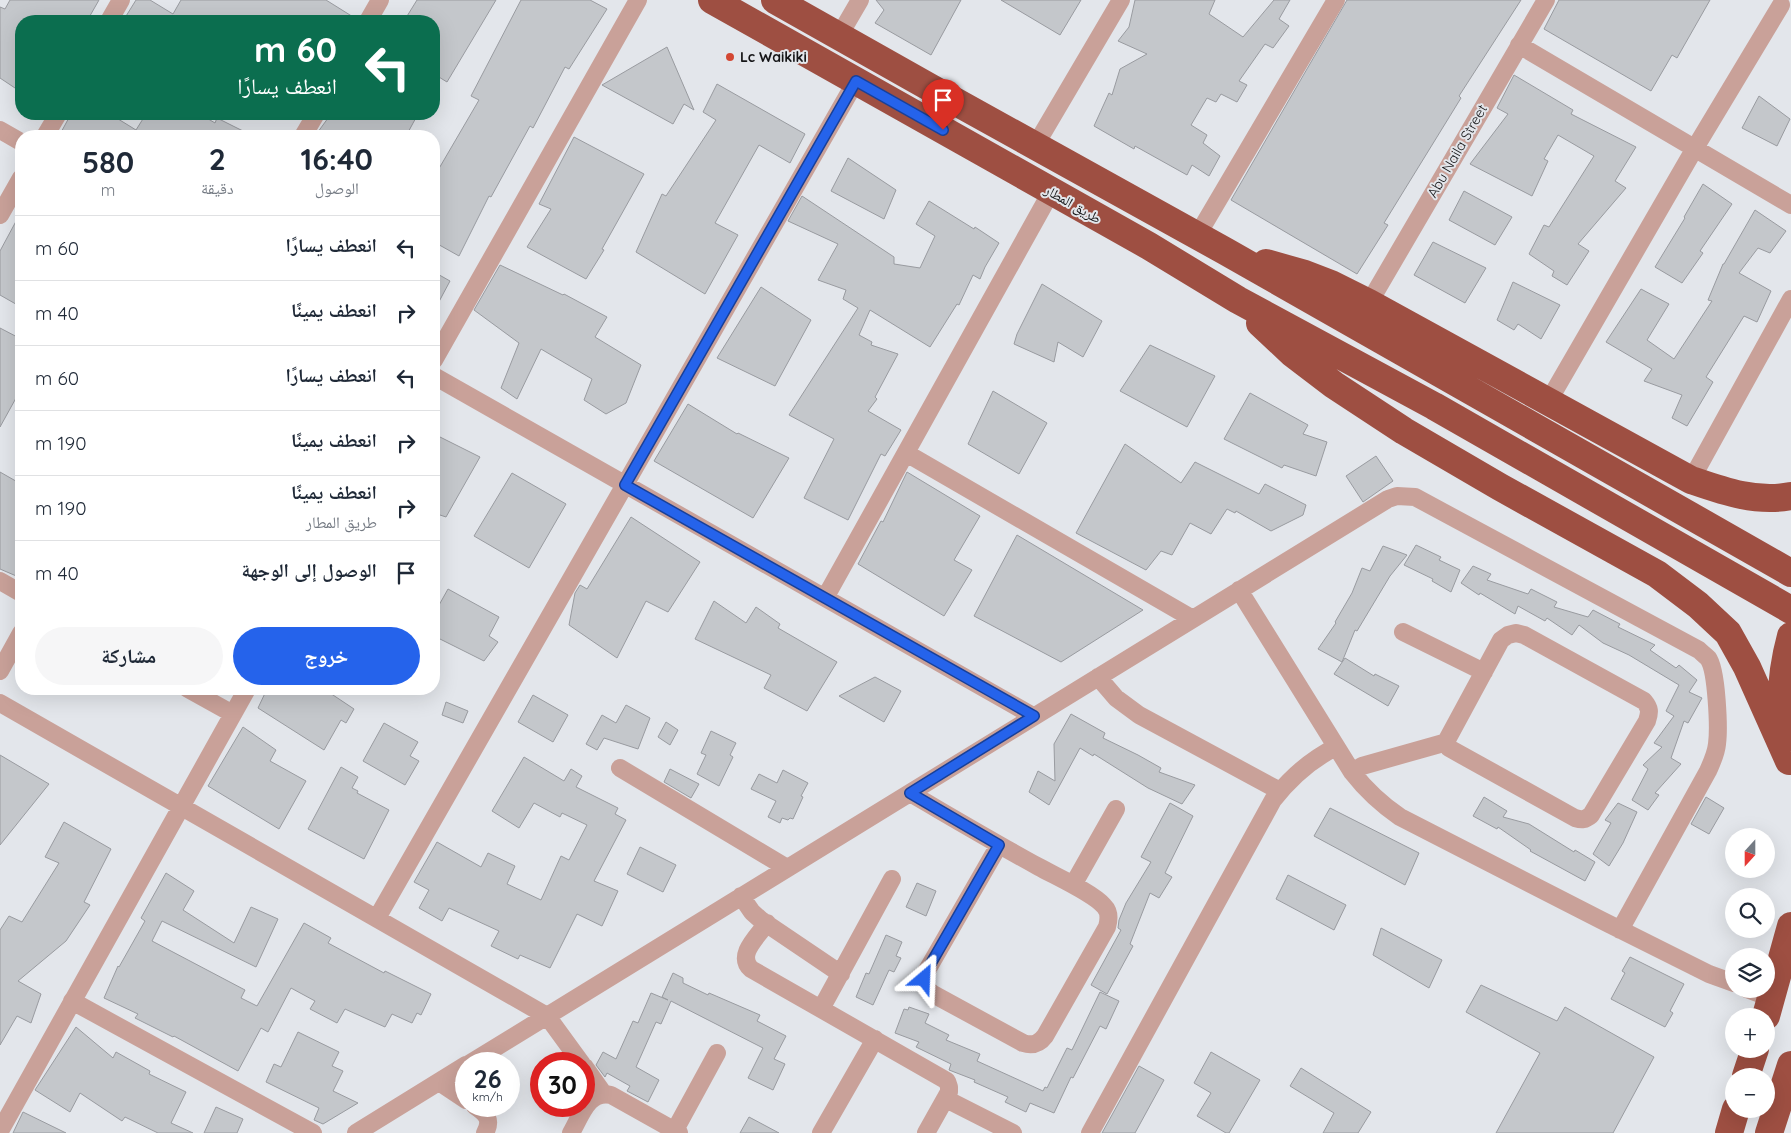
<!DOCTYPE html>
<html lang="ar">
<meta charset="utf-8">
<style>
:root{--surface:#fff;--page:#f6f6f7;--text:#1f2937;--muted:#747a83;--line:#e0e1e3;--accent:#2563eb}
body{margin:0;font-family:Quicksand,"Noto Naskh Arabic",sans-serif;background:var(--page);color:var(--text);direction:rtl;height:100vh;display:flex;flex-direction:column;font-size:19px;white-space:nowrap}
*{box-sizing:border-box;margin:0}
p{font-size:16px;color:var(--muted)}
.icon{flex:none;width:28px;height:28px;fill:none;stroke:currentColor;stroke-width:2;stroke-linecap:round;stroke-linejoin:round}
.map{position:relative;flex:1;overflow:hidden;direction:ltr}
.panel{position:absolute;left:15px;top:130px;width:425px;height:565px;display:flex;flex-direction:column;background:var(--surface);border-radius:20px;box-shadow:0 5px 20px #0002;direction:rtl}
.panel>*{flex:none}
.top-card{position:absolute;left:15px;top:15px;width:425px;height:105px;border-radius:20px;box-shadow:0 5px 20px #0002;direction:rtl;background:#0b6e4f;color:#fff;overflow:hidden}
.needle{width:32px;rotate:201deg}
.fabs{position:absolute;left:1725px;top:828px;display:grid;gap:10px}
.fabs a{display:grid;place-items:center;width:50px;height:50px;border-radius:50%;background:var(--surface);box-shadow:0 5px 20px #0002;font-size:25px}
.speed{position:absolute;left:455px;top:1052px;display:flex;gap:10px;font-size:25px;font-weight:700;text-align:center}
.speed>*{display:grid;place-content:center;width:65px;height:65px;border-radius:50%;background:var(--surface);box-shadow:0 5px 20px #0002;line-height:1}
.speed small{font-size:12px;font-weight:400}
.speed .limit{border:8px solid #d22;background:#fff;color:#111}
.pin{position:absolute;display:grid;place-items:center;width:42px;height:42px;color:#fff;margin:-51px -21px;border-radius:50% 50% 50% 0;rotate:-45deg;box-shadow:0 0 5px #0007}
.pin .icon{rotate:45deg}
.me{position:absolute;width:55px;margin:-28px;rotate:26deg;stroke-linejoin:round;filter:drop-shadow(0 0 4px #0008)}
.turn{display:flex;align-items:center;gap:18px;height:105px;padding:0 20px;font-size:22px}
.turn .icon{width:65px;height:65px;stroke-width:2.5}
.turn b{display:block;font-size:35px;line-height:42px}
.eta{display:flex;justify-content:space-evenly;align-items:center;height:85px;text-align:center}
.eta b{font-size:30px;font-weight:700;line-height:35px}
.cta{display:flex;gap:10px;margin-top:auto;padding:10px 20px}
.cta a{flex:1;height:58px;border-radius:30px;background:var(--accent);color:#fff;font-size:20px;font-weight:700;line-height:58px;text-align:center}
.cta a+a{background:var(--page);color:var(--text)}
ul{padding:0;list-style:none}
li{display:flex;align-items:center;gap:15px;height:65px;padding:0 20px;border-top:1px solid var(--line)}
li div{flex:1}
li b{display:block;font-size:19px}
li em{font-style:normal}
.map>svg:first-child{display:block}
.building{fill:#c4c7cb;stroke:#999ba0}
.lines{fill:none;stroke-linecap:round;stroke-linejoin:round}
.street{stroke:#c9a199;stroke-width:18}
.highway{stroke:#9e4f42;stroke-width:28}
.route-casing{stroke:#184099;stroke-width:12}
.route{stroke:#2563eb;stroke-width:9}
.poi-dot{fill:#d34733;stroke:#e3e6eb;stroke-width:2}
.labels{text-anchor:middle;dominant-baseline:central;stroke-width:4;stroke-linejoin:round;paint-order:stroke}
.poi-label{font-size:14px;font-weight:bold;fill:#151517;stroke:#e3e6eb;text-anchor:start}
.street-label{font-size:14px;fill:#151517;stroke:#e3e6eb}
</style>
<div class="map">
<svg width="1791" height="1133" viewBox="0 0 1791 1133">
<rect width="100%" height="100%" fill="#e3e6eb"/>
<path class="building" d="M10,0H99L87,21H21V92L0,78V7L5,9Z
M136,0H150L173,14L181,0H326L358,20L357,21H123Z
M417,0H496L447,82L434,74V21H404Z
M521,0H590L607,9L569,69L565,67L533,128L530,126L491,197L489,196L459,256L434,242V177L479,100L471,96Z
M876,0H961L931,55L875,23L884,10Z
M1001,0H1081L1060,35Z
M1135,0H1215L1209,14L1243,37L1274,0H1290L1279,19L1289,26L1273,48L1265,44L1239,81L1247,85L1237,102L1221,94L1216,102L1207,98L1191,125L1207,135L1203,143L1220,156L1209,176L1192,165L1187,175L1135,146L1134,149L1094,126L1109,93L1112,95L1120,69L1147,54L1118,41L1129,27Z
M1347,0H1521L1459,96L1461,98L1384,223L1388,225L1357,274L1231,200Z
M1559,0H1710L1677,58L1672,55L1651,91L1544,29Z
M667,47L694,110L684,104L673,124L602,85Z
M1514,75L1573,110L1571,114L1636,147L1615,181L1626,188L1578,244L1589,251L1567,285L1552,276L1554,271L1529,254L1544,225L1549,227L1594,156L1558,135L1544,159L1548,161L1532,196L1470,164L1508,114L1497,108Z
M717,84L805,134L790,163L759,145L715,223L738,235L705,294L636,252L662,194L666,196L716,120L703,112Z
M1759,96L1790,119L1777,146L1742,128Z
M71,114H110L136,130L146,114H200L215,123L217,118L253,136H59Z
M331,114H418L406,136H315Z
M574,137L644,174L602,249L604,250L586,279L527,247L551,209L539,204Z
M848,158L896,190L884,219L831,191Z
M1703,184L1732,204L1700,251L1703,253L1682,283L1655,267L1685,218L1684,217Z
M1464,191L1512,217L1495,245L1449,220Z
M802,196L894,257V264L920,268L935,236L916,224L929,201L974,229L975,227L999,243L985,267L980,279L973,275L959,305L957,304L930,347L870,310L859,335L872,342L871,345L898,354L875,397L877,399L868,411L901,430L885,456L881,454L848,520L804,498L834,439L789,415L858,308L843,299L846,290L818,280L838,244L788,221Z
M1755,210L1786,231L1770,253L1758,248L1739,273L1771,291L1757,322L1744,316L1706,377L1713,382L1687,426L1672,418L1682,395L1644,381L1652,369L1606,342L1641,289L1669,304L1647,340L1674,359L1712,301L1708,300L1723,264H1724Z
M21,212V307L0,295V251Z
M1433,242L1486,268L1465,303L1414,275Z
M500,265L563,295L564,294L607,317L595,337L641,365L626,403L606,414L584,400L592,379L541,349L517,399L501,388L519,343L474,310Z
M434,272L450,281L434,311Z
M1513,282L1560,305L1541,339L1518,324L1514,330L1497,320Z
M1042,284L1102,321L1083,357L1058,342L1054,362L1014,344L1017,334Z
M761,287L811,320L775,386L717,358Z
M0,328L21,339V389L0,427Z
M1150,345L1215,376L1187,427L1120,391Z
M993,391L1047,423L1019,474L968,444Z
M1250,393L1308,425L1303,434L1327,442L1316,476L1284,465L1282,468L1224,439Z
M688,404L737,434L738,433L789,458L753,518L654,461Z
M434,434L480,457L446,517L434,513Z
M1125,444L1181,483L1195,462L1259,494L1265,484L1306,505L1303,515L1271,531L1236,511L1235,513L1227,509L1211,534L1190,523L1172,555L1161,551L1146,570L1076,533Z
M1376,456L1393,481L1363,502L1346,476Z
M0,472L21,484V578L0,569Z
M907,472L980,516L954,560L972,570L944,616L858,564L881,521L883,522Z
M512,473L566,504L529,568L474,536Z
M631,517L700,562L668,612L646,601L617,658L569,625L575,593L580,585L587,589Z
M1017,535L1143,610L1061,662L974,616Z
M1416,545L1441,557L1439,560L1460,570L1451,592L1432,581L1433,579L1404,565Z
M1383,546L1407,555L1390,576L1357,631L1355,630L1342,662L1318,649L1336,623L1335,622L1352,593L1362,568L1370,571Z
M1473,566L1491,574L1487,580L1528,594L1531,589L1557,602L1554,607L1588,617L1593,610L1620,624L1618,627L1655,645L1650,650L1676,668L1679,665L1697,680L1689,692L1702,698L1688,723L1684,721L1671,758L1681,764L1655,793L1659,795L1648,810L1632,800L1648,769L1643,765L1662,747L1654,743L1674,716L1666,711L1679,685L1629,655L1603,643L1579,625L1572,635L1547,618L1545,621L1518,606L1515,614L1480,593L1479,595L1461,583Z
M448,589L499,617L489,636L498,642L484,661L434,636V614Z
M714,601L746,623L756,607L780,624L778,628L837,662L807,711L764,688L771,675L695,639Z
M1345,658L1374,676L1375,674L1399,686L1388,706L1334,674Z
M875,677L901,691L884,722L839,696Z
M267,689H324L354,709L346,723L341,720L324,750L258,708Z
M533,695L568,715L553,742L518,722Z
M446,702L468,711L463,723L442,715Z
M626,705L650,718L638,749L604,738L597,750L586,744L602,715L616,723Z
M1071,714L1105,733L1103,738L1138,755L1161,768L1159,772L1195,785L1182,804L1148,788L1094,754L1093,756L1080,748L1049,805L1029,792L1038,771L1055,781L1054,744Z
M666,722L678,730L670,745L658,737Z
M384,723L418,742L410,756L419,761L405,785L363,761Z
M243,727L276,750L270,761L306,781L279,829L208,786Z
M711,731L736,743L730,755L733,757L719,786L697,774L706,755L701,753Z
M0,755L49,784L0,845Z
M524,757L564,781L571,769L582,776L576,787L618,808L615,814L626,820L594,881L618,891L602,926L577,914L550,968L520,955L518,959L491,946L499,931L449,908L442,921L419,908L429,890L414,882L437,842L481,867L488,853L515,866L507,884L541,900L561,856L569,860L587,825L562,813L560,817L534,803L519,828L492,811Z
M341,767L358,777L352,788L358,791L357,793L389,810L364,859L308,829Z
M670,769L699,784L691,798L664,782Z
M783,770L808,783L801,796L803,797L793,819L790,818L788,820L782,818L780,823L768,817L776,801L751,789L759,774L777,783Z
M1484,797L1507,811L1503,817L1529,824L1574,852L1575,850L1595,862L1585,881L1530,851L1531,850L1498,827L1497,829L1473,816Z
M1706,797L1724,808L1709,834L1691,824Z
M1170,803L1193,816L1165,873L1172,877L1159,898L1150,893L1130,944L1133,946L1107,994L1091,985L1121,930L1118,928L1119,920L1126,903L1151,862L1141,857Z
M1618,803L1637,812L1623,843L1609,866L1593,854L1611,823L1605,820Z
M1330,808L1419,853L1405,885L1314,836Z
M64,822L111,849L84,902L90,905L66,941L18,981L41,994L31,1023L17,1016L0,1045V930L9,916L22,922L59,863L45,857Z
M640,847L676,865L663,892L627,874Z
M166,873L194,891L183,910L234,943L251,907L278,919L256,967L162,921L152,941L245,990L241,998L257,1006L304,923L331,938L328,943L384,973L385,971L431,994L421,1015L417,1013L412,1023L392,1014L385,1027L345,1009L337,1023L310,1009L315,1001L291,988L268,1032L261,1028L238,1071L174,1036L173,1037L135,1018L138,1014L104,998L118,966L119,967L145,921L141,918Z
M1288,875L1346,905L1334,930L1276,899Z
M917,883L936,891L926,916L906,907Z
M1381,928L1442,960L1429,988L1373,955Z
M886,935L902,942L896,956L901,958L894,972L889,970L873,1005L856,997L866,973L869,974Z
M1630,957L1684,984L1670,1011L1673,1013L1665,1027L1611,999L1625,973L1622,971Z
M673,973L683,978V983L708,995L709,993L760,1015L757,1021L786,1036L774,1059L785,1064L773,1090L748,1078L763,1048L671,1001L661,1024L656,1022L636,1067L659,1080L648,1102L627,1091L630,1086L607,1073L605,1077L596,1065L603,1052L616,1059L633,1021L638,1023L651,993L668,1000L662,997Z
M1481,985L1557,1021L1565,1007L1654,1057L1613,1133H1496L1540,1053L1466,1012Z
M1100,992L1119,1001L1106,1029L1100,1026L1073,1078L1071,1077L1054,1113L1030,1103L1026,1112L1005,1102L1008,1097L974,1082L975,1080L949,1070L951,1064L916,1047L919,1042L895,1033L904,1009L908,1010L909,1007L929,1014L925,1023L949,1035L946,1040L980,1054L977,1061L1043,1091L1045,1087L1047,1088L1067,1048L1072,1050Z
M76,1027L113,1058L116,1052L150,1071L149,1074L186,1092L171,1123L193,1133H158L125,1117L122,1121L80,1093L70,1112L35,1090Z
M298,1032L339,1052L332,1066L343,1071L333,1091L358,1103L323,1124L314,1120L319,1108L266,1082L274,1064L281,1067Z
M1211,1052L1260,1080L1229,1133H1226L1197,1116L1211,1093L1194,1083Z
M1139,1066L1164,1080L1135,1133H1102Z
M1301,1068L1371,1112L1358,1133H1323L1334,1113L1290,1086Z
M216,1107L243,1119L237,1133H204Z
M23,1112L66,1133H13Z
M749,1117L779,1133H740Z"/>
<g class="lines">
<path class="street" d="M109,21L121,0
M368,21L380,0
M839,36L860,0
M1519,45L1791,205
M0,130L21,142
M45,136L58,114
M303,136L316,114
M1035,146L1121,0
M0,215L21,178
M1197,236L1336,0
M1369,303L1546,0
M434,360L638,0
M434,376L1033,716
M1548,402L1695,148L1781,5
M906,453L1193,619
M1691,480L1791,299
M0,581L21,593
M1239,590L1352,772C1366,790 1381,804 1400,817L1601,920L1709,974L1734,983
M825,598L1051,192
M1403,632L1484,672
M1516,633L1524,635L1644,701C1650,708 1650,712 1647,721L1591,815C1585,820 1582,820 1575,818L1449,748L1447,742L1448,738L1501,640L1508,635Z
M0,671L21,633
M1098,677L1116,698L1139,715L1280,791
M188,689L233,714
M0,703L547,1016L582,1064
M620,768L787,868
M1352,772L1362,766L1447,742
M910,793C953,818 995,843 1039,867C1055,876 1093,893 1104,906C1110,912 1109,920 1107,927L1045,1036C1039,1044 1033,1046 1023,1043L933,994C924,988 923,982 926,972L999,845
M1073,885L1116,809
M741,896L752,912L761,920L841,974
M377,918L856,81
M767,923C758,936 736,955 751,969L947,1081L949,1087V1092L926,1133
M1747,989L1771,998
M72,1001L313,1133
M821,1009L892,879
M469,1064L1388,499L1397,496L1415,497L1699,650C1702,653 1706,656 1708,658C1717,670 1719,729 1717,744C1716,754 1712,762 1708,771L1620,930
M584,1066L603,1093
M439,1082L466,1100
M946,1099L1013,1133
M475,1106C487,1114 492,1120 485,1133
M675,1130L717,1053
M0,1131L247,689
M356,1133L466,1065
M571,1133C581,1116 588,1090 611,1095L679,1133
M821,1133L875,1039
M1090,1133L1273,800C1291,777 1310,760 1336,747"/>
<path class="highway" d="M712,0L1149,246L1238,300L1434,406L1791,610
M775,0L931,88L1225,251L1791,573
M1266,263L1305,274L1331,284L1369,303L1691,480C1723,491 1756,503 1791,496
M1260,323L1292,353L1334,385L1404,431L1500,487L1657,574L1698,605L1728,633L1747,667L1789,761
M1785,739C1779,706 1782,669 1791,636
M1766,1016L1791,926
M1746,1076L1755,1049
M1729,1133L1736,1109
M1769,1133L1791,1065"/>
</g>
<g class="lines">
<defs>
<path id="route" d="M924,979L926,972L999,845L910,793L1034,716L625,485L856,81L943,130"/>
</defs>
<use href="#route" class="route-casing"/>
<use href="#route" class="route"/>
</g>
<circle class="poi-dot" cx="730" cy="57" r="5"/>
<g class="labels">
<g class="poi-label">
<text x="740" y="57">Lc Waikiki</text>
</g>
<g class="street-label">
<text transform="translate(1457 151) rotate(-60)">Abu Naila Street</text>
<text transform="translate(1073 204) rotate(30)">طريق المطار</text>
</g>
</g>
</svg>
<div class="fabs">
<a><svg class="needle" viewBox="-14 -14 28 28"><path d="M0-13l5 13h-10z" fill="#e53935"/><path d="M0 13l5-13h-10z" fill="#747a83"/></svg></a>
<a><svg class="icon" aria-label="search" viewBox="0 0 24 24"><circle cx="10" cy="10" r="6"/><path d="M15 15l6 6"/></svg></a>
<a><svg class="icon" aria-label="layers" viewBox="0 0 24 24"><path d="M12 4l9 5-9 5-9-5zM3 14l9 5 9-5"/></svg></a>
<a>+</a>
<a>−</a>
</div>
<div class="speed"><div>26<small>km/h</small></div><div class="limit">30</div></div>
<div class="pin" style="left:943px;top:130px;background:#d93025"><svg class="icon" aria-label="arrive" viewBox="0 0 24 24"><path d="M6 21V4h12l-3 4 3 4H6"/></svg></div>
<svg class="me" style="left:924px;top:979px" viewBox="-20 -20 40 40"><path d="M0-17L14 15 0 8-14 15z" fill="#2563eb" stroke="#fff" stroke-width="4"/></svg>
<div class="top-card">
<div class="turn"><svg class="icon" aria-label="left" viewBox="0 0 24 24"><path d="M17 20v-9H6M10 6l-5 5 5 5"/></svg><div><b>60 m</b>انعطف يسارًا</div></div>
</div>
<section class="panel">
<div class="eta">
<div><b>16:40</b><p>الوصول</p></div>
<div><b>2</b><p>دقيقة</p></div>
<div><b>580</b><p>m</p></div>
</div>
<ul>
<li><svg class="icon" aria-label="left" viewBox="0 0 24 24"><path d="M17 20v-9H6M10 6l-5 5 5 5"/></svg><div><b>انعطف يسارًا</b></div><em>60 m</em></li>
<li><svg class="icon" aria-label="right" viewBox="0 0 24 24"><path d="M7 20v-9h11M14 6l5 5-5 5"/></svg><div><b>انعطف يمينًا</b></div><em>40 m</em></li>
<li><svg class="icon" aria-label="left" viewBox="0 0 24 24"><path d="M17 20v-9H6M10 6l-5 5 5 5"/></svg><div><b>انعطف يسارًا</b></div><em>60 m</em></li>
<li><svg class="icon" aria-label="right" viewBox="0 0 24 24"><path d="M7 20v-9h11M14 6l5 5-5 5"/></svg><div><b>انعطف يمينًا</b></div><em>190 m</em></li>
<li><svg class="icon" aria-label="right" viewBox="0 0 24 24"><path d="M7 20v-9h11M14 6l5 5-5 5"/></svg><div><b>انعطف يمينًا</b><p>طريق المطار</p></div><em>190 m</em></li>
<li><svg class="icon" aria-label="arrive" viewBox="0 0 24 24"><path d="M6 21V4h12l-3 4 3 4H6"/></svg><div><b>الوصول إلى الوجهة</b></div><em>40 m</em></li>
</ul>
<div class="cta"><a>خروج</a><a>مشاركة</a></div>
</section>
</div>
